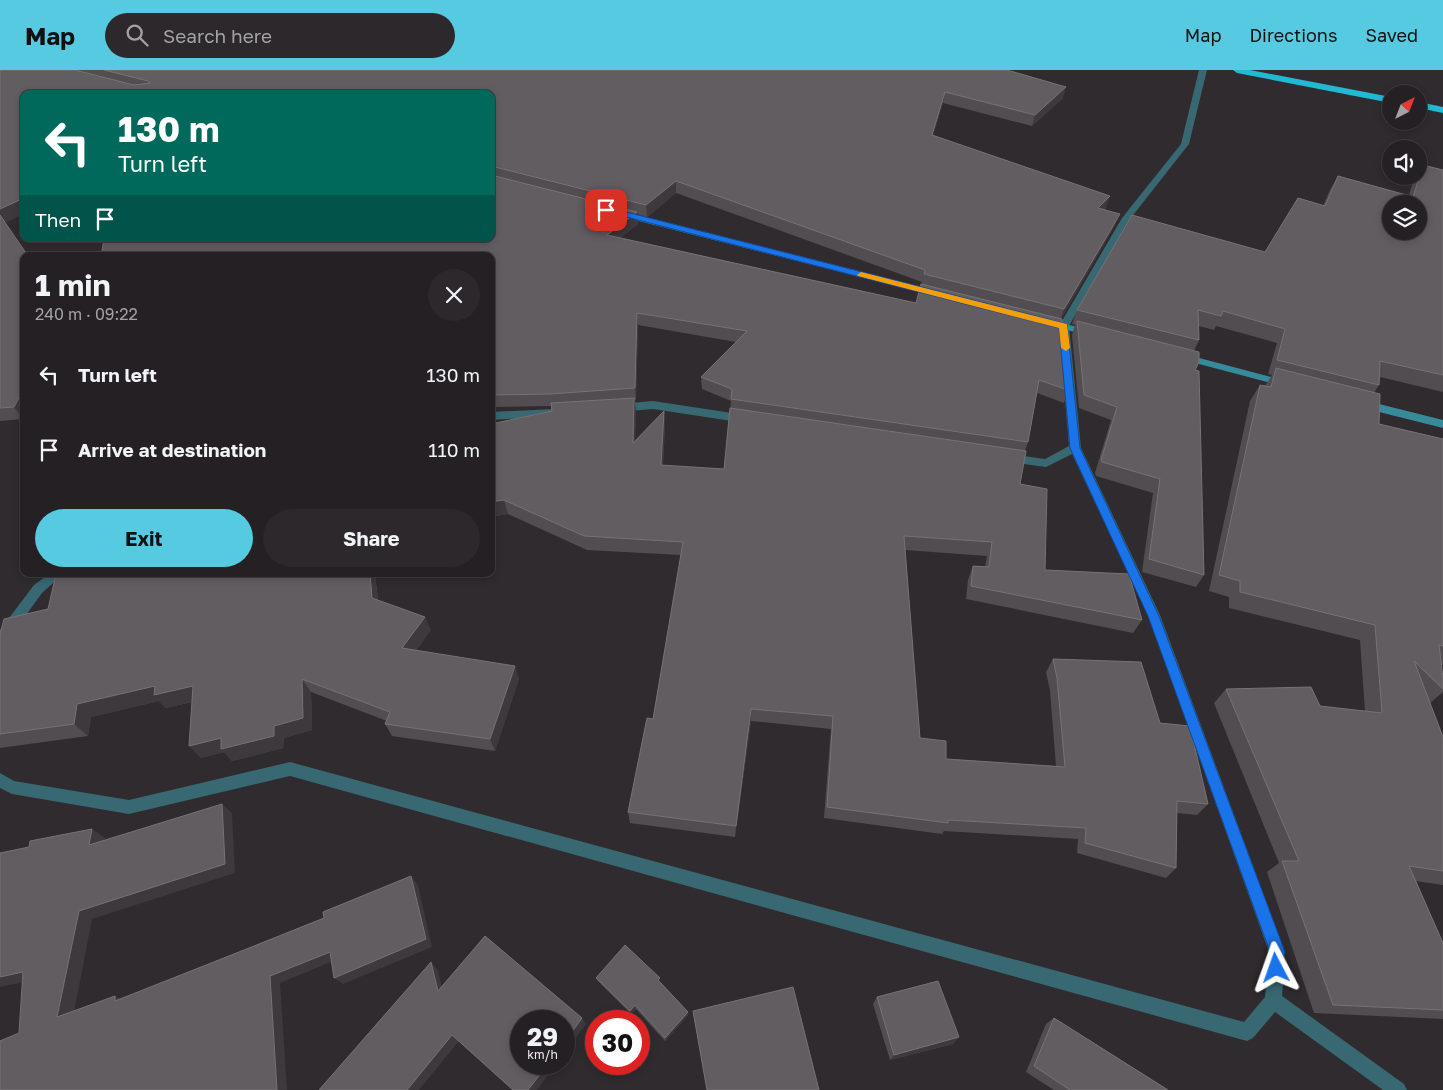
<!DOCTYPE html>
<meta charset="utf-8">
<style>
:root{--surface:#242023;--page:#2c282b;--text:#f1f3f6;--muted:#a3a3a6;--line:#413e41;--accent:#55cae0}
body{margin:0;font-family:"Golos Text",sans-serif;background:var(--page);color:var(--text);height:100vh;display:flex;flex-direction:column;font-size:19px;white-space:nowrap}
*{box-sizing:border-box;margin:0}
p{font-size:16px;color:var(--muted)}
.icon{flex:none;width:28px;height:28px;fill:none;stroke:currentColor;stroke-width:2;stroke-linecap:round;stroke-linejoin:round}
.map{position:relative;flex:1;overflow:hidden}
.drawer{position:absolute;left:20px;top:182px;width:475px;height:325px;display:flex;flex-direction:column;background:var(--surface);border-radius:10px;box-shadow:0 2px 8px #0003,0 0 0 1px var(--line)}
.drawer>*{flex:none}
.hud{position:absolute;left:20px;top:20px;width:475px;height:152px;border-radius:10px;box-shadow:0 2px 8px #0003,0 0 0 1px var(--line);background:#00695c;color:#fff;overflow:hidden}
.needle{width:32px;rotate:42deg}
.controls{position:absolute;left:1382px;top:15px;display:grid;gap:10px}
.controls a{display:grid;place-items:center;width:45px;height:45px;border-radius:50%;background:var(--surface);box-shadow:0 2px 8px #0003,0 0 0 1px var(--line);font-size:25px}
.speed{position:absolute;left:510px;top:940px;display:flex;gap:10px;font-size:25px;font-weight:700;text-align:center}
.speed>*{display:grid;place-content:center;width:65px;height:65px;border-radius:50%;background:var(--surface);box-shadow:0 2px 8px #0003,0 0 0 1px var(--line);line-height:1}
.speed small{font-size:12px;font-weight:400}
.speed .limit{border:8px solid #d22;background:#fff;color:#111}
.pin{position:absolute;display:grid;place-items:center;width:42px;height:42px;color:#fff;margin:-21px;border-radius:10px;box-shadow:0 2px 8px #0006}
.me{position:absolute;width:55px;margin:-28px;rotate:356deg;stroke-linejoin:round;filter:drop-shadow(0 0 4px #0008)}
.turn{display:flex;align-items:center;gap:18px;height:105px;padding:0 15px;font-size:22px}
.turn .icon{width:65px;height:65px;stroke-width:2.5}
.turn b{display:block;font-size:35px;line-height:42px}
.then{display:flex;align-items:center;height:48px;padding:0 15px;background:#0003;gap:10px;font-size:19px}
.round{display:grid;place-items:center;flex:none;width:52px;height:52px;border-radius:26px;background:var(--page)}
.head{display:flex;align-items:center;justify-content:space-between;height:85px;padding:0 15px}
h1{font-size:30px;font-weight:700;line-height:38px}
.cta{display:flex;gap:10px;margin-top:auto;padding:10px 15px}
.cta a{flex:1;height:58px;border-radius:30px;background:var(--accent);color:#111;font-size:20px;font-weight:700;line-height:58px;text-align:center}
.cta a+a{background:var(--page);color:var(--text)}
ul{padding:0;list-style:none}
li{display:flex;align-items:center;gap:15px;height:75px;padding:0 15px}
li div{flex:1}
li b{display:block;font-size:19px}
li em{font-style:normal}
header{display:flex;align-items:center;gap:30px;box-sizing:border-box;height:70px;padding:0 25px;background:var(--accent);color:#111}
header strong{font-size:24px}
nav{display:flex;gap:28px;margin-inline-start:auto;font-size:18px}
.search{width:350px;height:45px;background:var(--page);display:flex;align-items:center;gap:12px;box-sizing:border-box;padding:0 18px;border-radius:28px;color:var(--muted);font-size:19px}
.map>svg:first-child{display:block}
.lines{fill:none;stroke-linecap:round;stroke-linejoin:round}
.street{fill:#386872;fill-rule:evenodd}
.secondary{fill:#368a99;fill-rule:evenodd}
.highway{fill:#21bad3;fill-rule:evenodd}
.wall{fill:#524d51;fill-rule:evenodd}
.shaded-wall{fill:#3e393d}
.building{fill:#625d61;stroke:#777276;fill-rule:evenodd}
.route{fill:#1a73e8;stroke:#114b97}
.slow{fill:#f59e0b}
</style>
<header>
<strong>Map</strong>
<div class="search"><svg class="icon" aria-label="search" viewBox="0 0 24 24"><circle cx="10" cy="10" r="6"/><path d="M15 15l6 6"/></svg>Search here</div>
<nav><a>Map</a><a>Directions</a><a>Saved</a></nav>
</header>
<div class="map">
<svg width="1443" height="1020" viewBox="0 0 1443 1020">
<rect width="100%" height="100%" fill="#302b2f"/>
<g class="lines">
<path class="street" d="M1199,0H1207L1189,74L1130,149L1069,256L1081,378L1160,545L1285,882L1282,926L1404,1014L1407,1020H1383L1275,942L1253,968L1247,971L290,706L129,744L12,724L0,718V703L14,711L129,730L290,692L1244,952L1265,927L1269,882L1148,545L1072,384L1046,397L1009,392L1003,388L1009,384L1045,389L1069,376L1059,256L1122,148L1181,74Z
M653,331L745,345L750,349L745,353L653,339L618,342L613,338L618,334Z
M554,339L558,340L559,343L558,346L491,350V342Z
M49,504H63L42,523L5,574L0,575V560L34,515Z"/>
<path class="secondary" d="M622,141L938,221L940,223L935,226L619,146L618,144Z
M1046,249L1093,261L1095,263L1090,266L1043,254V250Z
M1184,284L1290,312L1291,314L1286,317L1180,289L1179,287Z
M1363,330L1443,350V358L1359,337L1358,334L1359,331Z"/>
<path class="highway" d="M1233,0H1250L1391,27V33L1237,3Z
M1419,32L1443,37V43L1419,38Z"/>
</g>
<path class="wall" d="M0,0H1007L1063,28L1032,56L943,33L933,65L1106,138L1104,139L1115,155L1061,249L1068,320L1064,333L1037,323L1028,372L1025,381L1020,414L1045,500L1142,550L1133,563L966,529L968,510L973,496L985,497L987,486L905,480L920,668L946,689L1056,696L1050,621L1046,602L1053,589L1160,653L1208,734L1197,745L1177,743L1176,798L1166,808L1077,783L1078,769L944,761L942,764L824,748L831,659L751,651L735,767L630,753L628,742L653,649L681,485L587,480L508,444L491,447V354L552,341L551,336L491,337V24H24V144L5,152L23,349L0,351ZM676,123L922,212L916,233L620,168L638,154L637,144L647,147ZM638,255L736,272L701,307L702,319L731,331L724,399L663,396L665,355L664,341L635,371L636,342L635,330H636Z
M1423,95L1443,100V322L1380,307L1379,315L1374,323L1379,354L1443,369V595H1441L1443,608V622L1430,633L1443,667V815L1416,811L1443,873V949L1314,943L1267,802L1279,793L1214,633L1226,619L1320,636L1365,641L1360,570L1229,538V527L1209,521L1250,331L1260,315L1265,316L1272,305L1268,304L1277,273L1216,256L1214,260L1199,256V270L1194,281L1195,300L1204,505L1196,517L1142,502L1153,423L1096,406L1095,403L1111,350L1079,338L1072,265L1075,255L1072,254L1077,240L1265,182L1323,136L1330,120L1338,106L1409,125L1414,108L1416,106H1419V102Z
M56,504H375L378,530L431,560L416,580L519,609L495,681L392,666L385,654L387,651L311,622L312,660L284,668L283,678L232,691L224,682L201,688L192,632L166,638L159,631L91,647L88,666L0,678V564L48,539Z
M596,908L660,912L688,942V945L665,971L636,939L631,944L598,911Z
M877,927L959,967L953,974L890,990L873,934Z
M693,941L819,1020H707Z
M1054,948L1168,1020H1054L1026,1002L1046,954Z"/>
<path class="shaded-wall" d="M1066,17L1063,28L1032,56L1035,45Z
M945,22L943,33L930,76L932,65Z
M676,111V123L647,147L646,135Z
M1110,126L1106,138L1094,149L1098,138Z
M24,128V144L5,153L0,145V139Z
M637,142L638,154L608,177L607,165Z
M1120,144L1115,155L1060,251L1064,239Z
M637,243L638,255L636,330L635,318Z
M24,318V348L23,349L14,337Z
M634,328L636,342L634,387L633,373Z
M664,341L665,355L662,410L661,395Z
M504,430L508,444L491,447V432Z
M370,504H375L379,541L372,528Z
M425,547L431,560L409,591L402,578Z
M515,596L519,609L495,681L490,669Z
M302,609L311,622L312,660L284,668L283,678L232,691L224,682L201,688L189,676L274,656Z
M155,616H193L204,629L166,638L159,631L91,647L88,666L74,654L77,634Z
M751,639V651L735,767L736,756Z
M222,734L232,743L235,803L92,849L72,953L57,947L79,841Z
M92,759L105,768L102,784L89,775Z
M411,806L418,815L432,877L343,914L334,908Z
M330,882L338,889L280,913L287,1020H277L270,906Z
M431,892L438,900L444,928L438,921Z
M23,902L38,909L0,917V907Z
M115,926L128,932L115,931Z
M635,935L636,939L631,944L630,941Z
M688,942V945L665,971V968Z
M582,948L586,954L564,984V973Z
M452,965L459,971L419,1020H407Z
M959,967L953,974L890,990L894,985Z
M548,994H556L537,1020H528Z"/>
<path class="building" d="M0,0H75L134,15L150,13L148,11L104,0H1007L1066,17L1035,45L945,22L932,65L1110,126L1098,138L1120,144L1064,239L924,204L925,200L676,111L646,135L491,96V24H24V128L0,139Z
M1423,95L1443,100V305L1380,291L1379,315L1277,290L1285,259L1223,241L1221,246L1198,240L1199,270L1077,240L1132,145L1265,182L1298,128L1325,136L1338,106L1413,127ZM1391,134H1419V161H1391Z
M491,105L637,142L607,165L916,233L921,214L1062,249L1068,320L1039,310L1028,372L731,329L732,319L701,307L747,261L637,243L635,318L550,324L491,325V186H101L104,169H491Z
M0,145L28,186H24V318L14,337L0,338Z
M1077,251L1199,282V292L1195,300L1199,301L1204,505L1149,489L1160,409L1102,392L1101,390L1117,337L1084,325Z
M1276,298L1380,324L1379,354L1443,369V576L1439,575L1443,608V619L1414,591L1443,667V801L1409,796L1443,873V940L1333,935L1282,791H1299L1226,619L1311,617L1320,636L1382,643L1375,555L1240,522V511L1219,505L1260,315L1271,317Z
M634,328L633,373L664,341L661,395L724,399L730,338L1026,381L1020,414L1047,419L1045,500L1129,504L1142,550L971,516L973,496L989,497L992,472L904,466L920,668L946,671V689L1065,697L1057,608L1053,589L1141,592L1160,653L1190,656L1208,734L1177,731L1176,798L1085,773L1086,758L948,750V753L827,737L833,646L751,639L736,756L628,742L647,648L653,649L683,472L584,466L504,430L491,432V354L552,341L551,333Z
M56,504H370L372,528L425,547L402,578L515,596L490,669L385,654L390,642L302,609L303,648L274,656V666L221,679V668L189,676L193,616L154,625L155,616L77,634L74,654L0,664V564L4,549L48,539Z
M222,734L225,794L79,841L57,947L115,926V931L249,878L324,848L323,842L411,806L426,869L334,908L330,882L270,906L277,1020H0V971L19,963L23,902L0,907V783L29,777L30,771L92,759L89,775Z
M485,866L582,948L564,973V951H521V994H548L528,1020H513L452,965L407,1020H319L431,892L438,921Z
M625,875L660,908L658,910L688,942L665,968L635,935L630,941L596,908Z
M938,911L959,967L894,985L877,927Z
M793,917L819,1020H707L693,941Z
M1054,948L1168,1020H1070L1034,996Z"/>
<path class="route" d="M606,137L1067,254L1080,378L1159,546L1285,882L1281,903L1276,906L1271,903L1268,898L1270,882L1148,546L1070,378L1059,258L603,141L602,140Z"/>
<path class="slow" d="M861,202L1067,254L1070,278L1066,281L1061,278L1059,258L858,206L857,205Z"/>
</svg>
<div class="controls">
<a><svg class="needle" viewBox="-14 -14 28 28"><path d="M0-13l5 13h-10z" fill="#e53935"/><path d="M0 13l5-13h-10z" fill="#a3a3a6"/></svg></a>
<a><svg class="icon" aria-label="sound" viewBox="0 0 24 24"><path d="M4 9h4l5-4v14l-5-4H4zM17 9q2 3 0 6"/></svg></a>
<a><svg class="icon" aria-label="layers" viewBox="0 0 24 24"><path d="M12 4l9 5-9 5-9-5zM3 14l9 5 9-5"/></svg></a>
</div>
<div class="speed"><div>29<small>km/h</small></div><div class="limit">30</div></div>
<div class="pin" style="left:606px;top:140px;background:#d93025"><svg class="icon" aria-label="arrive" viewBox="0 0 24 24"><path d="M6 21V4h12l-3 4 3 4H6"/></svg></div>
<svg class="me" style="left:1276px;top:898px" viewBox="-20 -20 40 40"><path d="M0-17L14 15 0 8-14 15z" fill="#1a73e8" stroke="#fff" stroke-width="4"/></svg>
<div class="hud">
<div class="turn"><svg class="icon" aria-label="left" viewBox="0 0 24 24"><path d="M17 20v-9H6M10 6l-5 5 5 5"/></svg><div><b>130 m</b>Turn left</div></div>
<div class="then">Then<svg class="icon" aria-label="arrive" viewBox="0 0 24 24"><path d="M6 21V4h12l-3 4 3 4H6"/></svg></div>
</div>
<section class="drawer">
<div class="head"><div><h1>1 min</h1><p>240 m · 09:22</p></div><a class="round"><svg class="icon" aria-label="close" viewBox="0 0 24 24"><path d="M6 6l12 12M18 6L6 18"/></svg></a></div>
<ul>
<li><svg class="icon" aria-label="left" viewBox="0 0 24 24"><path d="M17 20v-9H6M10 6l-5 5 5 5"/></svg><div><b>Turn left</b></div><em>130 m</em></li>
<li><svg class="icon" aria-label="arrive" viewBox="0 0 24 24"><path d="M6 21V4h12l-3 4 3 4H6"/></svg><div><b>Arrive at destination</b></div><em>110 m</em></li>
</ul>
<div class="cta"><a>Exit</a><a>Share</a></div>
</section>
</div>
